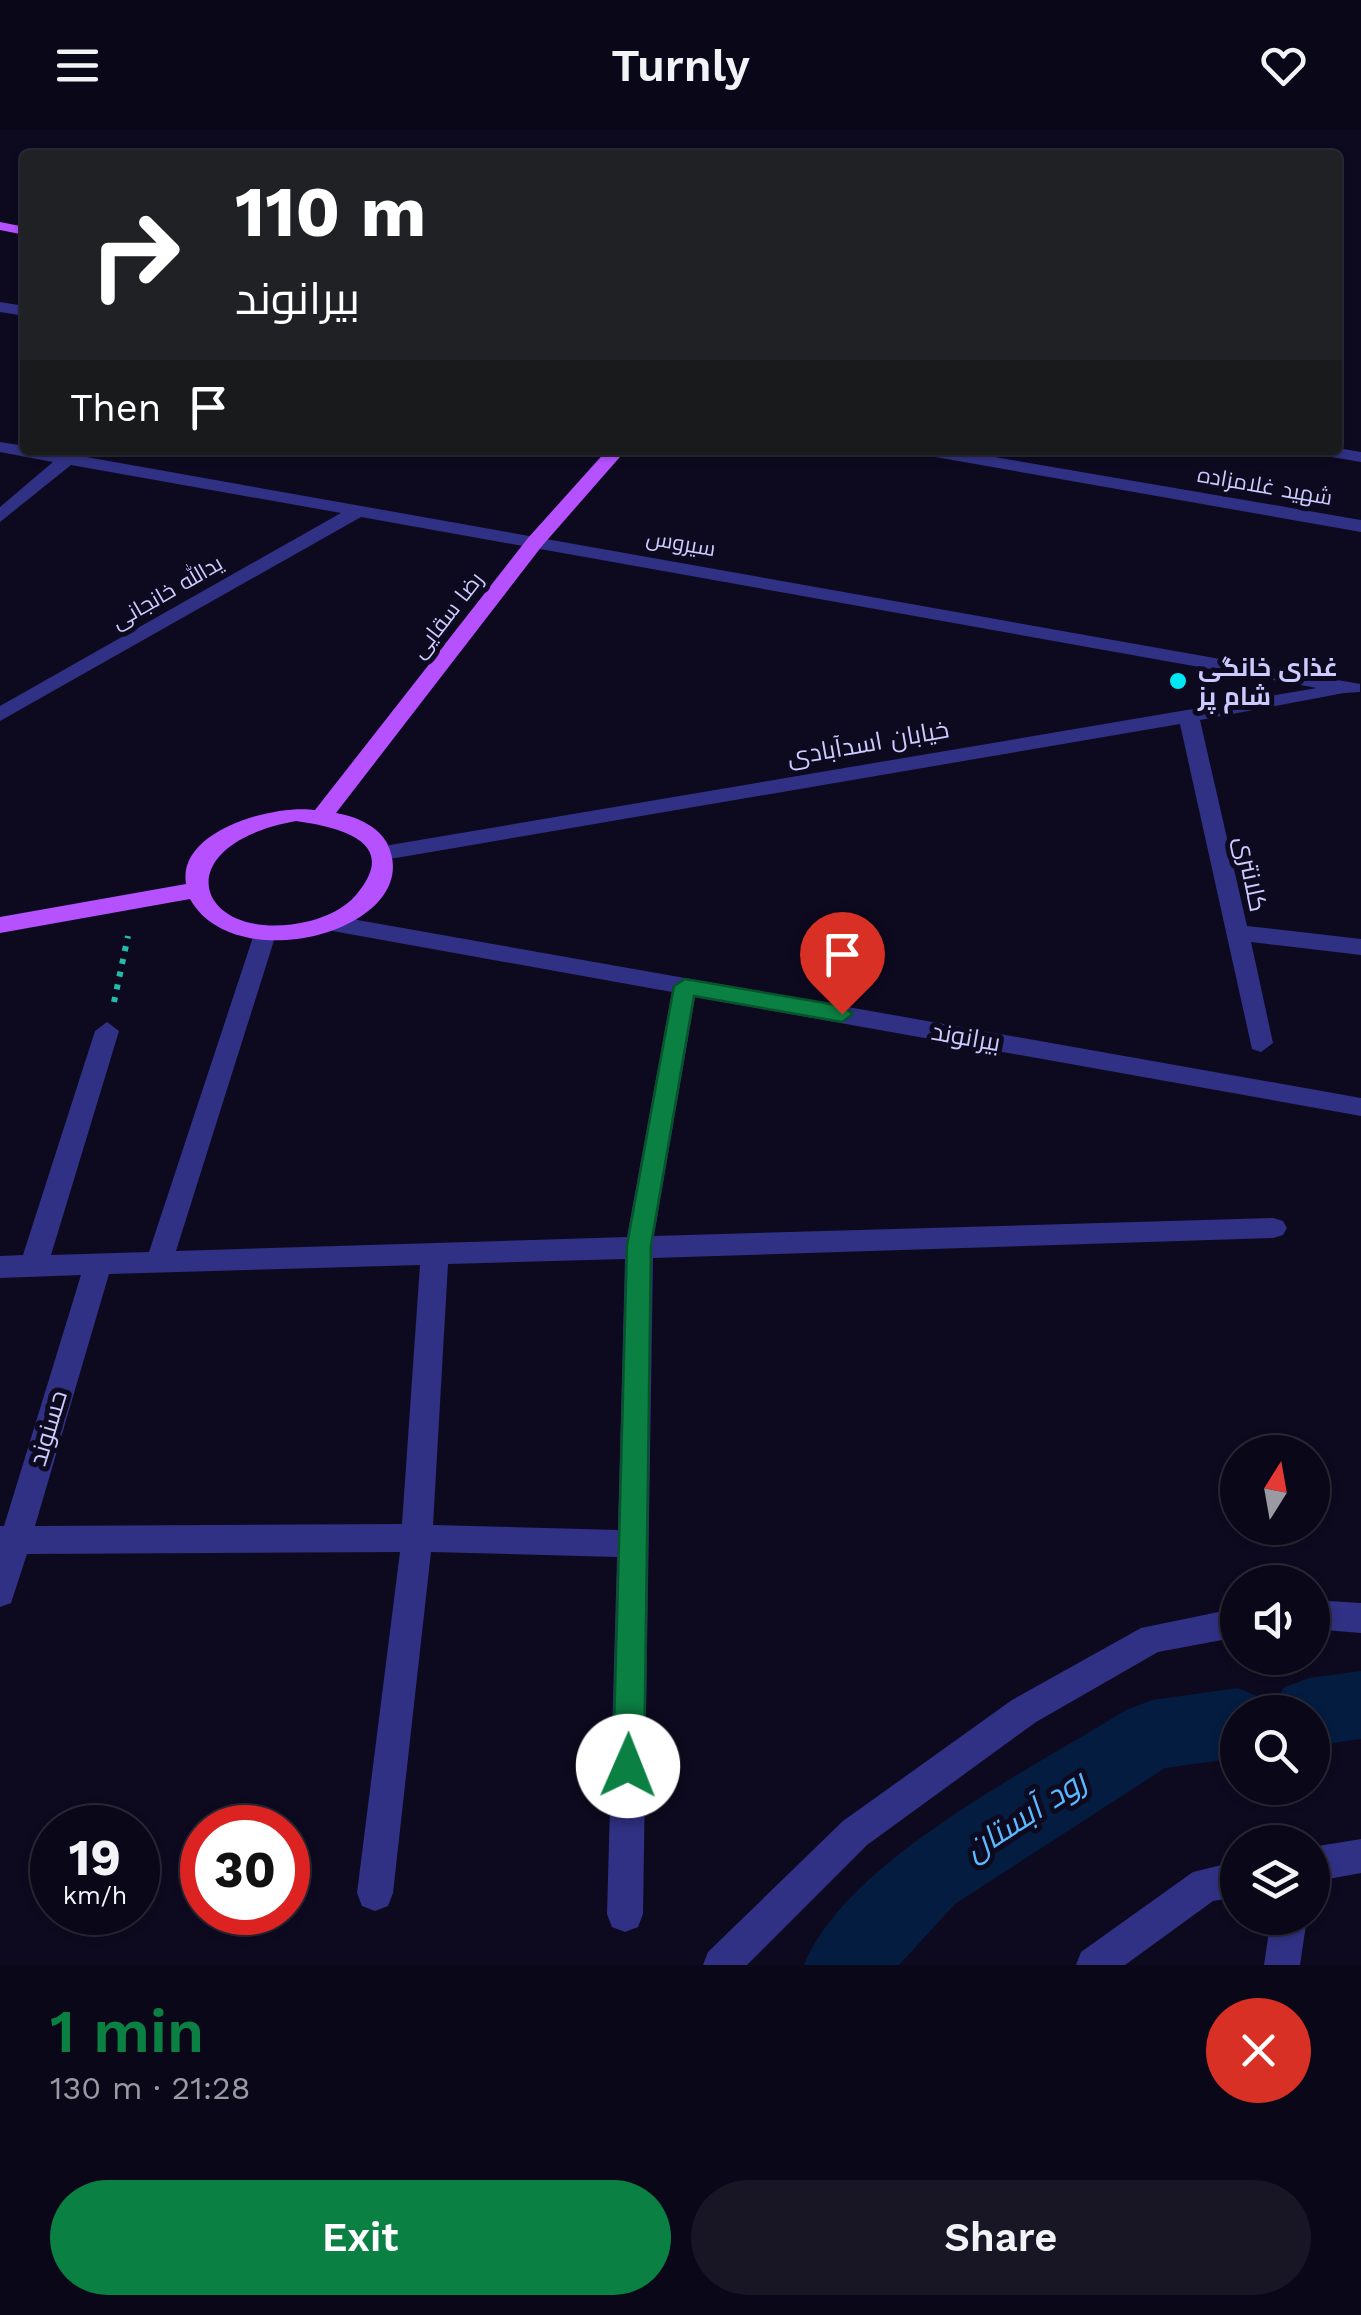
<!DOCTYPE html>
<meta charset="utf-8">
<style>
:root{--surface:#0a0818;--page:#181625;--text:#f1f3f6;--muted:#999aa2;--line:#2a2937;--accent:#0b8043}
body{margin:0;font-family:"Work Sans",Cairo,sans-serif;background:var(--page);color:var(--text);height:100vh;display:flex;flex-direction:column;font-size:38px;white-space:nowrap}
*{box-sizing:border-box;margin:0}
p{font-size:32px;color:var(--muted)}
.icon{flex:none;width:55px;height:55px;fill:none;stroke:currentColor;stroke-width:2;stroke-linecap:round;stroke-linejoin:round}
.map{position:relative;height:1835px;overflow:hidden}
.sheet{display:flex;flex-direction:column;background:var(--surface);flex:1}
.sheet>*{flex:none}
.hud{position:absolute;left:20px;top:20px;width:1322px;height:305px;border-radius:10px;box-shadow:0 2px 8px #0004,0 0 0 2px var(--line);background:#202124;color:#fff;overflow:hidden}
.needle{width:65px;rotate:11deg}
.fabs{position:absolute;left:1220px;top:1305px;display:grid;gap:20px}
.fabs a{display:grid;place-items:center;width:110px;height:110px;border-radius:50%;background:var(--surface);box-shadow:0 2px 8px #0004,0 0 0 2px var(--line);font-size:50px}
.speed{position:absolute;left:30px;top:1675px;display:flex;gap:20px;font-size:50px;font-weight:700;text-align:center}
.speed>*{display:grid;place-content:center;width:130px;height:130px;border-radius:50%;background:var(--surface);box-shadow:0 2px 8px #0004,0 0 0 2px var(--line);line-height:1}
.speed small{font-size:25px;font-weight:400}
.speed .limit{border:15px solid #d22;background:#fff;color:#111}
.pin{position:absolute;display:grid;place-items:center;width:85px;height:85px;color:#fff;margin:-102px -42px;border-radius:50% 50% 50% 0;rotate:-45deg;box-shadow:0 0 10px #0007}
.pin .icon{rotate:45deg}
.me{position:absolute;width:110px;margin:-55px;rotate:1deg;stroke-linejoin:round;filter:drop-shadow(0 0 8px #0008)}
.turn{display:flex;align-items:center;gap:35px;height:210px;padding:0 50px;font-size:45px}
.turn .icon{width:130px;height:130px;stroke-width:2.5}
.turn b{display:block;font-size:70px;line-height:85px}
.then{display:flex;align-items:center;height:95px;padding:0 50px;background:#0003;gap:20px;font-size:38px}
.round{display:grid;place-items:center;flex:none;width:105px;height:105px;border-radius:52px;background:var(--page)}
.overview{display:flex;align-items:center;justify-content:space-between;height:170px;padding:0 50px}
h1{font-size:60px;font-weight:600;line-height:75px;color:var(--accent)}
.cta{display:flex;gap:20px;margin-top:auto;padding:20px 50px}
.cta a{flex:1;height:115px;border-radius:60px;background:var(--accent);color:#fff;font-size:40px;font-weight:600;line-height:115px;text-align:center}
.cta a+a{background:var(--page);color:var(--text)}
header{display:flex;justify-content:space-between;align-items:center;height:130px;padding:0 50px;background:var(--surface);font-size:45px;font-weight:600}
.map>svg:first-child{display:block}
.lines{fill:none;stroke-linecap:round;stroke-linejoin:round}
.canal{fill:#041c40;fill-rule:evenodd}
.path{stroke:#21bcac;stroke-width:6;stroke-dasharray:5 8;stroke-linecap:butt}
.minor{fill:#303184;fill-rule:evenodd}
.major{fill:#b651ff;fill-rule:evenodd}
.route{fill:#0b8043;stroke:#07532c;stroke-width:2.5}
.poi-dot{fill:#00e7f5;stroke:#0d0a20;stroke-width:4}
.labels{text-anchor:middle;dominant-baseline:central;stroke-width:10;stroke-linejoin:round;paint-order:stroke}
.far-street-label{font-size:22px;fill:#cdcaff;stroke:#0d0a20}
.poi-label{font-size:25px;font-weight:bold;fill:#cdcaff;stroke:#0d0a20;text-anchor:start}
.street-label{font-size:25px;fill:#cdcaff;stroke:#0d0a20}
.near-water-label{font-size:32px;font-style:italic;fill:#58b9ff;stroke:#0d0a20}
</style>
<header><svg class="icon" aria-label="menu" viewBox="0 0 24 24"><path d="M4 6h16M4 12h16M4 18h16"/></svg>Turnly<svg class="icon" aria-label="heart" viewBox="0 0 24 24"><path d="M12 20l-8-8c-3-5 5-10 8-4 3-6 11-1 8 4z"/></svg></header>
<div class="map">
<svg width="1361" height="1835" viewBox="0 0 1361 1835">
<rect width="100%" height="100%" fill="#0d0a20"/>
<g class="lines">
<path class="canal" d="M1361,1541V1609L1312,1616V1582H1273L1283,1558L1309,1548Z
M1238,1558L1264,1569L1270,1582H1238V1628L1165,1638L955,1774L899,1835H804C847,1730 1030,1640 1126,1580L1152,1570Z"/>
<path class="path" d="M114,872L128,806"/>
<path class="minor" d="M0,172L25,176V186L0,182Z
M0,312L25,316V320H47L1360,554V562L1344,563L1200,590L1247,796L1361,809V825L1251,812L1273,913L1261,922L1252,919L1180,594L384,730L376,728L373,723L384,716L1317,558L361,387L0,591V576L341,383L71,335L0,392V377L53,332L0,322Z
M1338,318L1361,322V332L1320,325L1311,320Z
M915,320H954L1361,390V402L924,325Z
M335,786L1361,968V986L695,867L654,1106L1273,1088L1283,1091L1287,1098L1283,1105L1273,1108L653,1128L643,1784L638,1797L625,1802L612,1797L607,1784L617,1427L431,1422L393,1763L388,1776L375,1781L362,1776L357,1763L400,1422L27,1424L11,1473L0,1477V1396H4L81,1145L0,1148V1126L23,1125L95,901L107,892L119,901L51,1125L149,1122L256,798H272L276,804L176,1121L627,1107L672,862L327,800L323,794ZM625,1129L618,1400L433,1395L448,1134ZM420,1135L402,1394L35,1396L109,1144Z
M1312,1470L1361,1473V1503L1312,1499Z
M1238,1478V1507L1158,1522L1036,1592L867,1715L747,1835H703L708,1822L843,1691L1012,1570L1141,1498Z
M1361,1709V1743L1312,1752V1717Z
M1238,1731V1767L1213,1771L1125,1835H1076L1081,1822L1193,1742Z
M1271,1788H1307L1300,1835H1264Z"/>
<path class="major" d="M0,92L25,97V105L0,100Z
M607,320H626L542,416L336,683C355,686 378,696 387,713C429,798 236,852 190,769L0,803V787L186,754C177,700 275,674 315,680L528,408ZM296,691C338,697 402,711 356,765C345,778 326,787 310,791C198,818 159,716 296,691Z"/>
</g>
<path class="route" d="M685,849L842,876L853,884L842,892L694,866L651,1115L644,1636L639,1646L628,1651L617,1646L613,1636L627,1115L674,856Z"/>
<circle class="poi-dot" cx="1178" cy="551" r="10"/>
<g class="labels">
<g class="far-street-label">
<text transform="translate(1265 356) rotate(10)">شهید غلامزاده</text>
<text transform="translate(681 413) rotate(10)">سیروس</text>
<text transform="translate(167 462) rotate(-30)">یدالله خانجانی</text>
<text transform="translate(447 485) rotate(-52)">رضا سقایی</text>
</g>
<g class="poi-label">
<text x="1198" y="537">غذای خانگی<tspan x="1198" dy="29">شام پز</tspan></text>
</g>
<g class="street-label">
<text transform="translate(868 613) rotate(-10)">خیابان اسدآبادی</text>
<text transform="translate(1251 744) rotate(78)">کلانتری</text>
<text transform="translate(966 907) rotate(10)">بیرانوند</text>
<text transform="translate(48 1298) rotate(-73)">حسنوند</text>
</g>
<g class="near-water-label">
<text transform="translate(1025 1685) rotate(-33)">رود آبستان</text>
</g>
</g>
</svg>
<div class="fabs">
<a><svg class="needle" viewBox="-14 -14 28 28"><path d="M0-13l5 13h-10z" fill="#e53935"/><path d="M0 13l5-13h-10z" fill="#999aa2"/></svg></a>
<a><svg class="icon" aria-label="sound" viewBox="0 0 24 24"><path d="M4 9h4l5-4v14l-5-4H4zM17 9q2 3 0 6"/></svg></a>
<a><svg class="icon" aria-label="search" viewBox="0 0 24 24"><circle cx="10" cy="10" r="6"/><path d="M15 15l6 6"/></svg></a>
<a><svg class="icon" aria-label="layers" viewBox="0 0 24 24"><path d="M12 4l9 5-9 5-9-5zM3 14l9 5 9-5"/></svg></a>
</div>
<div class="speed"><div>19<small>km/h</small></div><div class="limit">30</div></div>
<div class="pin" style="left:842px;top:884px;background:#d93025"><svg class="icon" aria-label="arrive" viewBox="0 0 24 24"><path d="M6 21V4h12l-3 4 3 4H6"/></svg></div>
<svg class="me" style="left:628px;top:1636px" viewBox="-20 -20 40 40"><circle r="19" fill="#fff"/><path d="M0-13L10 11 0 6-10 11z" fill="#0b8043"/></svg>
<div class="hud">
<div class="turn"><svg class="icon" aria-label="right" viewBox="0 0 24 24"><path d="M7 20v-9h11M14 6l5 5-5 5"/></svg><div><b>110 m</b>بیرانوند</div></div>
<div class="then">Then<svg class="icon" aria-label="arrive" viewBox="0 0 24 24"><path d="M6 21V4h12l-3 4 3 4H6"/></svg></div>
</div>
</div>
<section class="sheet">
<div class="overview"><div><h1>1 min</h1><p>130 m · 21:28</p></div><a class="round" style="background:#d93025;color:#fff"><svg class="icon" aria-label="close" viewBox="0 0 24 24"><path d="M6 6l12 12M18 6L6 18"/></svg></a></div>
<div class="cta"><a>Exit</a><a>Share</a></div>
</section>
